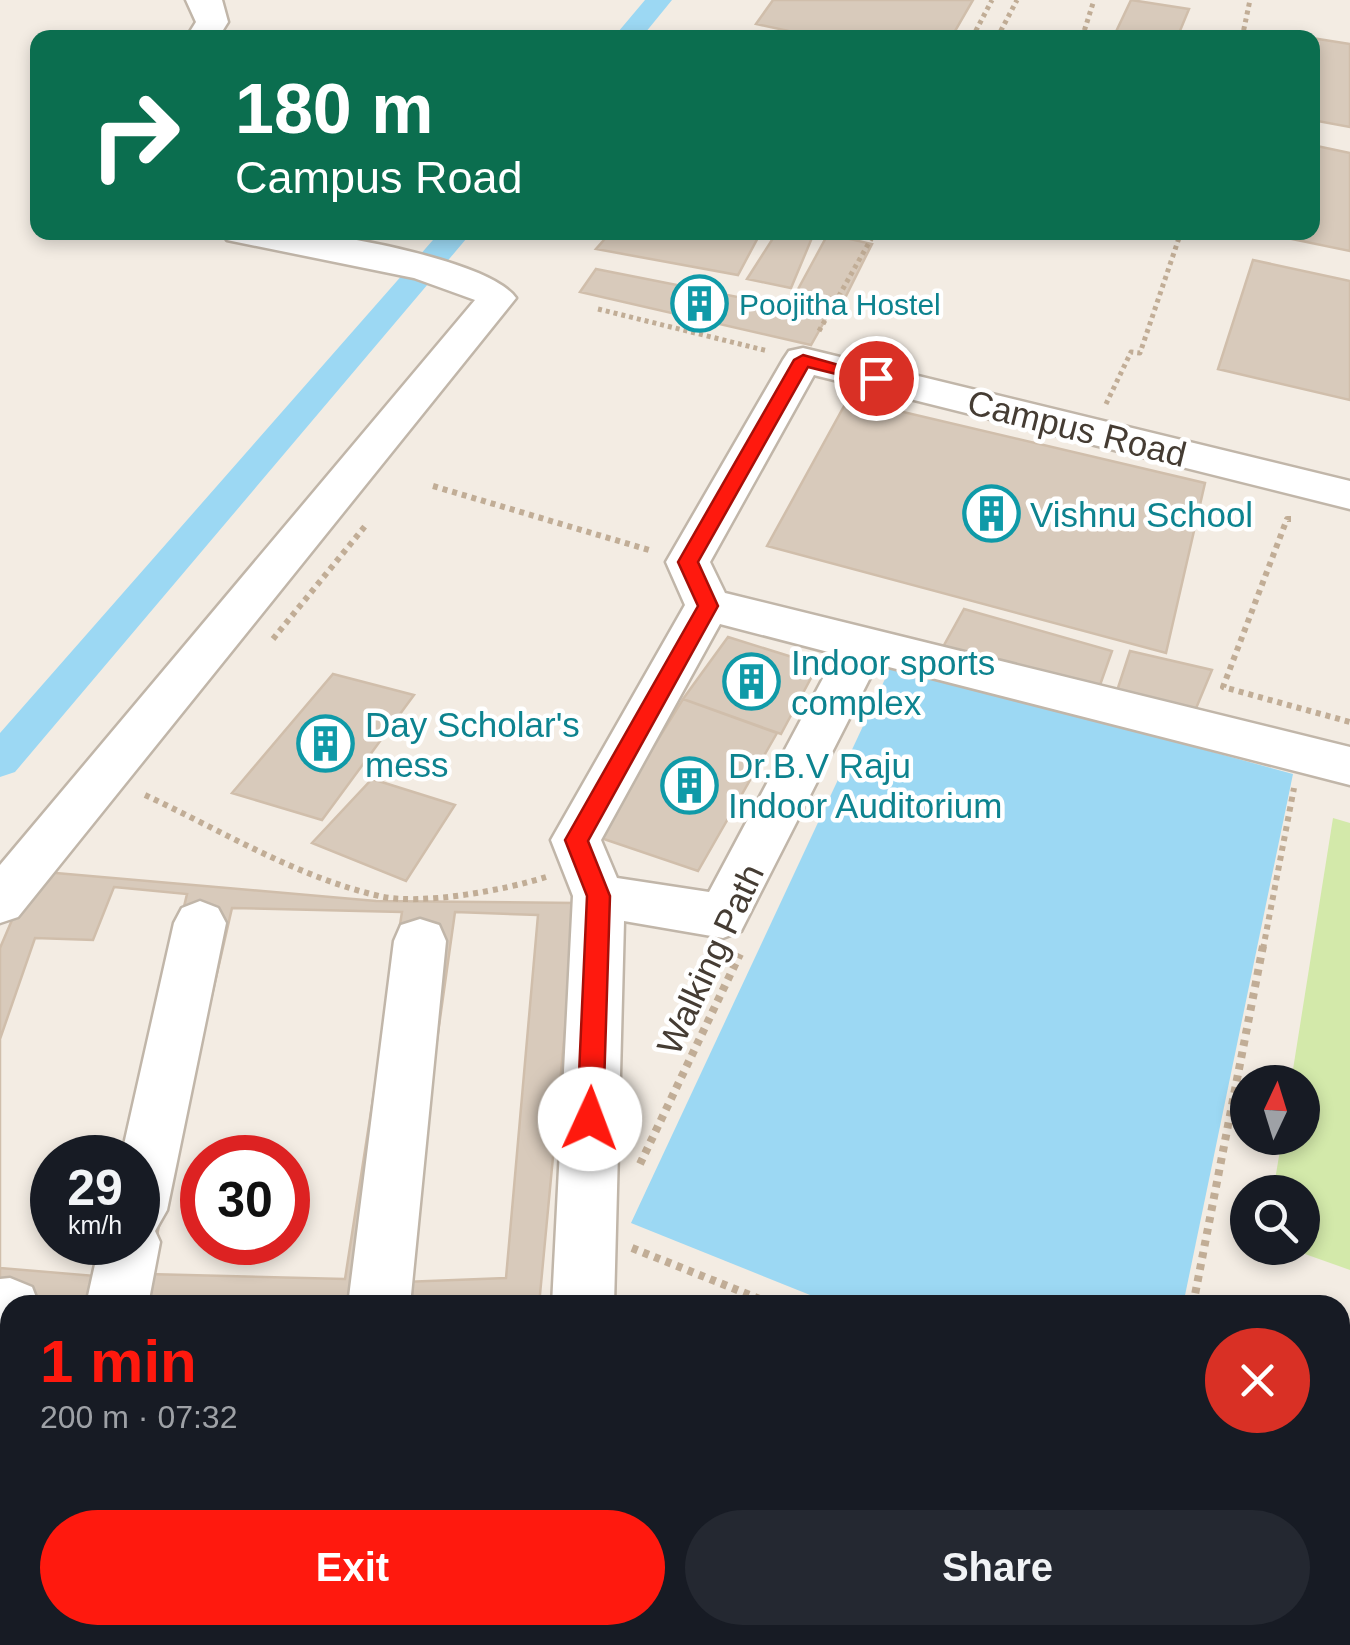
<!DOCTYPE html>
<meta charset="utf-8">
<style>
:root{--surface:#171b24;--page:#242831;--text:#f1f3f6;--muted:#9ea1a6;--accent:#ff190e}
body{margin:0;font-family:Arial,sans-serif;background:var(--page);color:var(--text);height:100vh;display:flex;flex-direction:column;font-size:38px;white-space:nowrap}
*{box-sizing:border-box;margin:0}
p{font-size:32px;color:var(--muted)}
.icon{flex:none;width:55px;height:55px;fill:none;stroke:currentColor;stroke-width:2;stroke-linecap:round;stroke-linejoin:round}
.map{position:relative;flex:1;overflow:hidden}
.sheet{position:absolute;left:0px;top:1295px;width:1350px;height:350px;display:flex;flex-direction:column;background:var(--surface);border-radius:30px 30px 0 0;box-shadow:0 5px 15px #0003}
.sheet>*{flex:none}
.banner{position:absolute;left:30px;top:30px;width:1290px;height:210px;border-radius:20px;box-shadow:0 5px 15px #0003;background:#0b6e4f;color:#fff;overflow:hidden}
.needle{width:65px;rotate:4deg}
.fabs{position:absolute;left:1230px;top:1065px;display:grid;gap:20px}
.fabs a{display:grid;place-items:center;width:90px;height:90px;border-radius:50%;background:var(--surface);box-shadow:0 5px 15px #0003;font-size:50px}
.speed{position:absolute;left:30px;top:1135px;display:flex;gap:20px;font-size:50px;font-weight:700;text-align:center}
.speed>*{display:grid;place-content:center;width:130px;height:130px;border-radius:50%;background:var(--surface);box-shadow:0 5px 15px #0003;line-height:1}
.speed small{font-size:25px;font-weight:400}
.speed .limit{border:15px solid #d22;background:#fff;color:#111}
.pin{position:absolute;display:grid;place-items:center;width:85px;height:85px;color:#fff;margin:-42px;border:5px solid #fff;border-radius:50%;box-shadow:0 2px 10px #0007}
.me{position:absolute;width:110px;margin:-55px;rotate:2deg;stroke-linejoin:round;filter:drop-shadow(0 0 8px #0008)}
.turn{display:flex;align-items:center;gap:35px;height:210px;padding:0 40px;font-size:45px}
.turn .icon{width:130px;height:130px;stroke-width:2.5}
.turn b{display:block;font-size:70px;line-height:85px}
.round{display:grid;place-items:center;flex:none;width:105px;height:105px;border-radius:52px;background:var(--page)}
.head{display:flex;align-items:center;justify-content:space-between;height:170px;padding:0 40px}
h1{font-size:60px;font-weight:700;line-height:75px;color:var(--accent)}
.primary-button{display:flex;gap:20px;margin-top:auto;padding:20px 40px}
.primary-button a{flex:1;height:115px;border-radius:60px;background:var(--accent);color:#fff;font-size:40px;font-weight:700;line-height:115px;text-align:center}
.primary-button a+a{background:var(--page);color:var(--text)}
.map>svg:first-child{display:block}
.green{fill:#d3e9aa}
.water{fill:#9cd8f3}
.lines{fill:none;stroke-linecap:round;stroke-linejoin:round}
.canal{fill:#9cd8f3;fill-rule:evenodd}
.building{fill:#d8cabb;stroke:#d0beab;stroke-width:2.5;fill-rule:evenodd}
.minor-casing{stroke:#c1b6a9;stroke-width:5}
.path-far2{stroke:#c1ad96;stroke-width:5;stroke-dasharray:4 4;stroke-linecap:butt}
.path-far1{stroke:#c1ad96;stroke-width:6;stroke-dasharray:5 5;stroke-linecap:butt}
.path{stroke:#c1ad96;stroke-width:8;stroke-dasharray:6 6;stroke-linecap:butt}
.minor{fill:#fff;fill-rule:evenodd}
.route{fill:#ff190e;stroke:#a61009;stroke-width:2.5}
.labels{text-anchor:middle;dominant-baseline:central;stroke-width:9;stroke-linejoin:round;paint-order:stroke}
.far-culture-label{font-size:30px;fill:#0d838f;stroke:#fff;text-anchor:start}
.street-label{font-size:35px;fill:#453c33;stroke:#fff}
.culture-label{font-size:35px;fill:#0d838f;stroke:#fff;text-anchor:start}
</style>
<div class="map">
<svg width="1350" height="1645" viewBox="0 0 1350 1645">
<rect width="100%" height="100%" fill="#f3ece3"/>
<path class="green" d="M1333,818L1350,823V1270L1288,1248H1302V1192H1273L1282,1138H1302V1082H1291Z"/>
<path class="water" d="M892,664L1293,774L1183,1305H835L631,1223Z"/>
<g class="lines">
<path class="canal" d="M645,0H672L641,38H613Z
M440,232H472L15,772L0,777V733Z"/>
</g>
<path class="building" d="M773,0H973L951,38H821L756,24Z
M1131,0L1189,9L1177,38H1113Z
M1312,38L1350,44V127L1312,120Z
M1312,145L1350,153V251L1263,233L1312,232Z
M611,232H761L738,275L596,249Z
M777,232L814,233L791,288L747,279Z
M828,234L872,244L844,300L797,291Z
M1253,260L1350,281V400L1218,369Z
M596,269L828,315L811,345L580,292Z
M848,399L1205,483L1166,653L767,546Z
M964,609L1112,651L1099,688L943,647Z
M728,637L818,665L781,734L683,699Z
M1130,651L1212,670L1192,718L1115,697Z
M333,674L414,695L322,820L232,793Z
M683,699L777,733L698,871L598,837Z
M372,779L455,805L406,881L312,843Z
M33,871L376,901L577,903L539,1305H10V1635H510V1645H0V948ZM52,1158H138V1242H52ZM202,1158H288V1242H202Z
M114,887L187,894L124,1158H52V1242H103L95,1276L0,1268V1039L35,938L93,940Z
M232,908L402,912L345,1279L148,1274ZM202,1158H288V1242H202Z
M455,912L538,915L506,1278L403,1282Z
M0,1374H10V1413L0,1450Z
M59,1635H282L280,1645H57Z
M351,1635H471L470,1645H349Z"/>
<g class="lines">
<defs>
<path id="minor" d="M186,0H222L228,22L218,38H186L196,22Z
M222,232C248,232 274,231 299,232C344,235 491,262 516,298L18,917L0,923V865L475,300L414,278L227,240Z
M803,348L1350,481V509L814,375L710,562L725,593L1350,747V785L877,664L741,931L723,938L624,921L614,1305H552L573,896L551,840L685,605L666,562L783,360L789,351ZM720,624L836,654L709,892L617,878L601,840Z
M200,901L218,908L226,923L167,1210L155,1231L160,1242L148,1305H86L100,1242H138V1158H121L174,923L182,908Z
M420,919L439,925L446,941L410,1305H348L394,941L401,925Z
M10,1278L32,1287L39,1305H10V1338L0,1339V1279Z
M1340,1571L1350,1575V1643L1330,1635H1340Z
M10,1609V1635H65L62,1645H0V1627Z
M292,1635H360L358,1645H290Z"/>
</defs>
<use href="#minor" class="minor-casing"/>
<path class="path-far2" d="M972,38L992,0
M997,38L1017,0
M1082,38L1094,0
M1242,38L1250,0
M598,309L768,351
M819,331L875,232
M1106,404L1131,352L1140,353L1181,232"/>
<path class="path-far1" d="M433,486L649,550
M1291,519H1287L1223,687L1350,722
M273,639L366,525
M145,795C220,830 297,877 379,896C420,906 505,890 546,877
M1263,949L1294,788"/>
<path class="path" d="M640,1164L740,954
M632,1248L775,1305
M1193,1305L1263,946"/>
<use href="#minor" class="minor"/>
</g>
<path class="route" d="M803,355L885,378L876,384L808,367L698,562L718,606L588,841L610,896L603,1119L599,1128L590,1131L581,1128L577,1119L587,896L565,840L698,606L678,562L794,360Z"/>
<defs>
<symbol id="building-ring" viewBox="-11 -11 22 22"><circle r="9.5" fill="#fff" stroke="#0f9aa8" stroke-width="1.5"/><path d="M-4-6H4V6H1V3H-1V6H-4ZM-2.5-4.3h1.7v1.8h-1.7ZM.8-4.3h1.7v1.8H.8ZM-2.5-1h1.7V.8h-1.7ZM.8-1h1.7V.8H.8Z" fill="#0f9aa8"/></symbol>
</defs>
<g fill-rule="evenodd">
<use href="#building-ring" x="668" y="272" width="63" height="63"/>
<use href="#building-ring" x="960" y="482" width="63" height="63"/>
<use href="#building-ring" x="720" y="650" width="63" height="63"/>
<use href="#building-ring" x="294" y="712" width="63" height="63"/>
<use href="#building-ring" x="658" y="754" width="63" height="63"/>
</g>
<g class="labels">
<g class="far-culture-label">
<text x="739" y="304">Poojitha Hostel</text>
</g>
<g class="street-label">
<text transform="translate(1077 428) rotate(14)">Campus Road</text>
<text transform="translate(710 959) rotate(-65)">Walking Path</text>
</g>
<g class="culture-label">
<text x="1030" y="514">Vishnu School</text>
<text x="791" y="662">Indoor sports<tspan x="791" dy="40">complex</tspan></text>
<text x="365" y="724">Day Scholar's<tspan x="365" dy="40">mess</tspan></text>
<text x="728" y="765">Dr.B.V Raju<tspan x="728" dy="40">Indoor Auditorium</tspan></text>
</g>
</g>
</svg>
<div class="fabs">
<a><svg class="needle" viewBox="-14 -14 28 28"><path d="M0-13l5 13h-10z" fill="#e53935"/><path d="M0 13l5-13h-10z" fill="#9ea1a6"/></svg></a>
<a><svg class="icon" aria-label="search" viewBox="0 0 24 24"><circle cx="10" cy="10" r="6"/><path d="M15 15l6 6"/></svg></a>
</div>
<div class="speed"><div>29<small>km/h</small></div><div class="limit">30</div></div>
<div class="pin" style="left:876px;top:378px;background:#d93025"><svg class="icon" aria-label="arrive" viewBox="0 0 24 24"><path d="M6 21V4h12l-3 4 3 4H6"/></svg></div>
<svg class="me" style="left:590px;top:1119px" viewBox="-20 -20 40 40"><circle r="19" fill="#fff"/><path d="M0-13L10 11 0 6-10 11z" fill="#ff190e"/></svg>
<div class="banner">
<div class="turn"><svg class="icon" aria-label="right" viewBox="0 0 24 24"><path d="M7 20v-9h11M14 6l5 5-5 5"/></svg><div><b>180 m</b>Campus Road</div></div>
</div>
<section class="sheet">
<div class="head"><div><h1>1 min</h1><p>200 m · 07:32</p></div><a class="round" style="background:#d93025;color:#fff"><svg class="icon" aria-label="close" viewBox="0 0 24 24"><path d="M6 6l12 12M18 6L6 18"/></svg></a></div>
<div class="primary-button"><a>Exit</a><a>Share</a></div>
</section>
</div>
